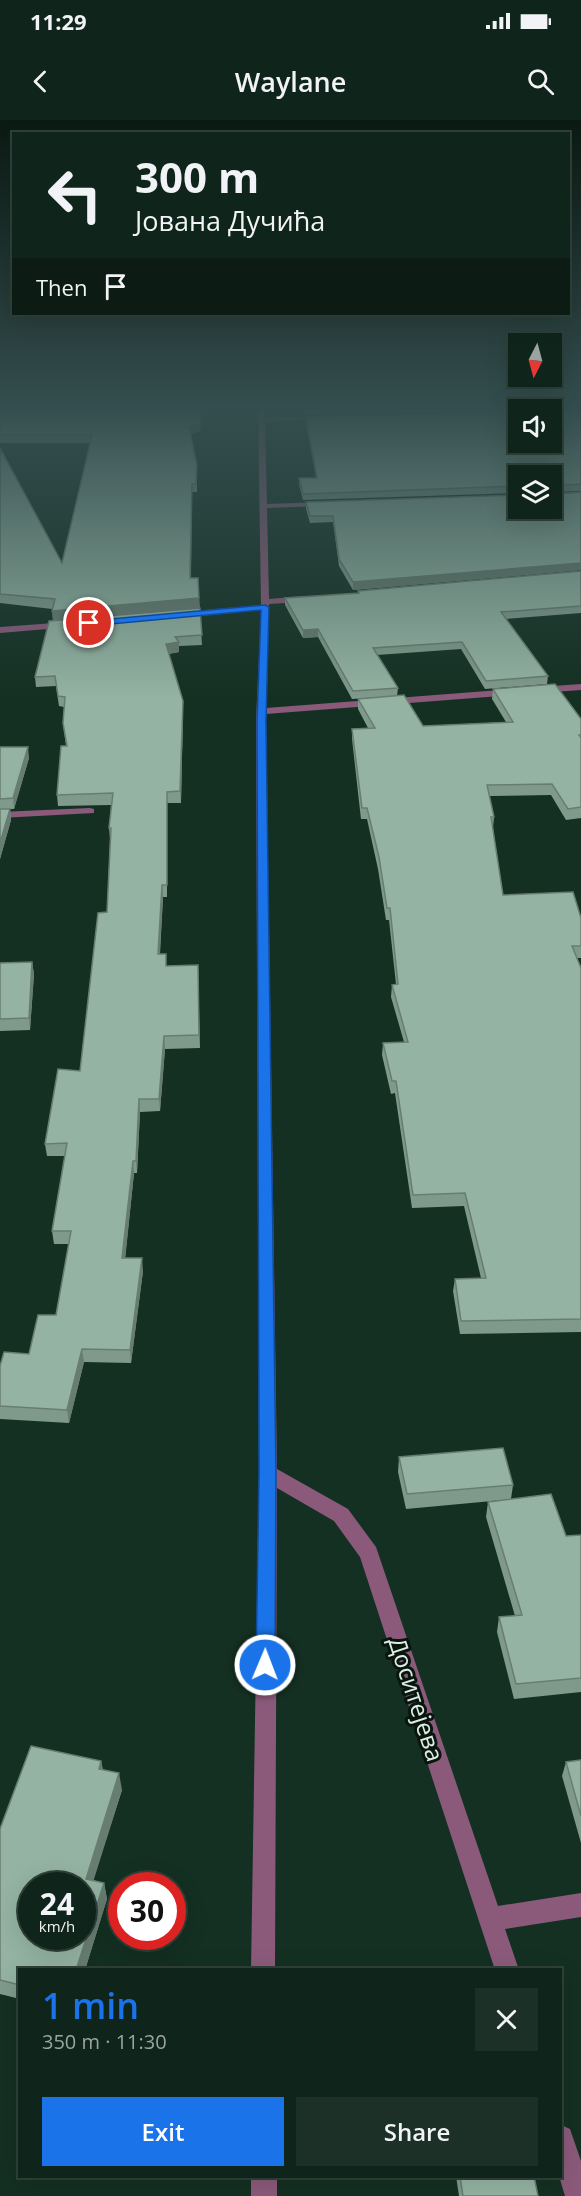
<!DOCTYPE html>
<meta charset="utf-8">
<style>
:root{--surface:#0f241a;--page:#1d3027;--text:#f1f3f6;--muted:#9ba4a2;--line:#2f4139;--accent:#1a73e8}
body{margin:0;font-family:"Open Sans",sans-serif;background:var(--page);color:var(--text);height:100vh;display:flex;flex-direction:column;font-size:22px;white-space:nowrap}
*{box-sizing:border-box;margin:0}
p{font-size:20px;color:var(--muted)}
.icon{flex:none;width:33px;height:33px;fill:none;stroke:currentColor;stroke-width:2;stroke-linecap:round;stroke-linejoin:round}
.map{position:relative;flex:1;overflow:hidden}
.sheet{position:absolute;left:18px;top:1848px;width:544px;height:210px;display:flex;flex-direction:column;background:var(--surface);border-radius:0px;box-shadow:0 6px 24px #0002,0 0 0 2px var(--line)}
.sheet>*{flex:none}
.banner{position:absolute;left:12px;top:12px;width:558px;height:183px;border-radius:0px;box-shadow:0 6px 24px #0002,0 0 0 2px var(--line);background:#0f241a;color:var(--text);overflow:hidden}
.needle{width:39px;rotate:186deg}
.fabs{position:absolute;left:508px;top:213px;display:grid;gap:12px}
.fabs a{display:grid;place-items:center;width:54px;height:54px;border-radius:0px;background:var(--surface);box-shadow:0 6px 24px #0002,0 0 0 2px var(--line);font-size:30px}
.speed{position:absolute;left:18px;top:1752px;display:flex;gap:12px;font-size:30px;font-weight:700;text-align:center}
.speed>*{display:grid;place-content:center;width:78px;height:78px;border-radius:50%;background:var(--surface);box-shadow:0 6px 24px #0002,0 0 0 2px var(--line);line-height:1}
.speed small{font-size:15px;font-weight:400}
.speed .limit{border:9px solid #d22;background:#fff;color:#111}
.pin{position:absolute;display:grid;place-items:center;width:51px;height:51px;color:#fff;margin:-26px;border:3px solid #fff;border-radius:50%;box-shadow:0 2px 6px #0007}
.me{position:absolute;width:66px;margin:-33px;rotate:1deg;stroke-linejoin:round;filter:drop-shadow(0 0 4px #0008)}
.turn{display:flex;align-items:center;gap:21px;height:126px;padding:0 24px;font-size:27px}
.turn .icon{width:78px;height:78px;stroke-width:2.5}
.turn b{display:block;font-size:42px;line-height:51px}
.then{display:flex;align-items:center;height:57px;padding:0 24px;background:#0003;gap:12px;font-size:22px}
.round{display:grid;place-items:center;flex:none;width:63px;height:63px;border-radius:0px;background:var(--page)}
.summary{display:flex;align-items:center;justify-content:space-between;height:102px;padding:0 24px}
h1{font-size:36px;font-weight:600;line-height:45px;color:var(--accent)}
.primary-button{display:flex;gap:12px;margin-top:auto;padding:12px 24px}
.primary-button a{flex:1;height:69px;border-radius:0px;background:var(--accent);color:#fff;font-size:24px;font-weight:600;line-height:69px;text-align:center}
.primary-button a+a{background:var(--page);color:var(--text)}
.status{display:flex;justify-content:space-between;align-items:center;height:42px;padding:0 30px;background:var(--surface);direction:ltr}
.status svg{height:16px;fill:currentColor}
header{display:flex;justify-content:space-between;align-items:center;height:78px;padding:0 24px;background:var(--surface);font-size:27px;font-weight:600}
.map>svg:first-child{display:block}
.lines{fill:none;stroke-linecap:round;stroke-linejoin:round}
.minor{fill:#8b5a7a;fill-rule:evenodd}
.wall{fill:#7f9a8b}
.shaded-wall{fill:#687d71}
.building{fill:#94b3a2;stroke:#687d71;stroke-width:1.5;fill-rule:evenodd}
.route{fill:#1a73e8;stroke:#114b97;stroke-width:1.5}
.labels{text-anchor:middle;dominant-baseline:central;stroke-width:6;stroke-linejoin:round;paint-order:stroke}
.near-street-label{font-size:24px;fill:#ddede3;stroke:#09150f}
</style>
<div class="status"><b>11:29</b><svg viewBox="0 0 49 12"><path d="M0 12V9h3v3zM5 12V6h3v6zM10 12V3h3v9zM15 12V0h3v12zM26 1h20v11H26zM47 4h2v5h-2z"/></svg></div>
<header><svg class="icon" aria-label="back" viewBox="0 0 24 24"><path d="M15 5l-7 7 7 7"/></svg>Waylane<svg class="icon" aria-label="search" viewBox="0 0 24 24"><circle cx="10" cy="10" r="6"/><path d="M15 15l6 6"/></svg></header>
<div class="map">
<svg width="581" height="2076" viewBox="0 0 581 2076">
<rect width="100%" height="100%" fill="#143022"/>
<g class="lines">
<path class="minor" d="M258,289H264V298L324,296L327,298L265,302L267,384L324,382L328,384L324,386L267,388L269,479L303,476L307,479L303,482L269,484L266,588L512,569L517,572L512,575L266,594V601L277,1349L348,1389L376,1427L498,1786L581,1773V1797L505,1809L519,1850H495L360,1437L334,1401L277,1368L275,1850H251L259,1353L256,601L261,490L181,498L177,495L181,492L261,485Z
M68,502L71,503V507L0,513V507Z
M581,564V570L539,573L534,570L539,567Z
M90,688L94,689V693L0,698V692Z
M561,2005L570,2009L581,2041V2076H565L559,2056H561Z
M251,2056H277V2076H251Z"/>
</g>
<path class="wall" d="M0,289H203L200,311L190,314L197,345V372H192L191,458H198L202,525L179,526V532L169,534L183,592L181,683H167V777H163L160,834L167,846L198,845L200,928L165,929L160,991L140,992L137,1053H134L125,1138L143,1151L131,1243L84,1242L69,1303L0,1299V1246L29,1234L56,1195L69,1124H54L52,1111L65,1036H47L45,1024L80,951L107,792L110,719L109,708L111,685L58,686L57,675L66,626L63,603L64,587L59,586L56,566L36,567L35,557L53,500L52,489L0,483V327L62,443L90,323H0Z
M303,289H581V371L552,372L553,374L581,372V450L353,470L339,446L333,402L310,403L306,389V382L552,388L519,356V373L303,380L299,365V358H316L306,303V297L519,292L552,290L304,295Z
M581,451V493L506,499L548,556L547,564L485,569L461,529L377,535L398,568L397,576L352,579L318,517L303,518L285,485V478L358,473V471Z
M493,569L581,599V698L566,700L551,675L489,676L494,697L493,708L503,775L581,798V838H577L581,848V1212L460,1214L453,1171L455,1159L481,1158L464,1086L412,1088L395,973L391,974L382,935L383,923L404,922L391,877L392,865L396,864L389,800H386L378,749L367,699H361L352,619V609L368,608L358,589V579L423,606L506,602L492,579Z
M0,627L29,638L14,689H10L11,700L0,739Z
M32,842L34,854L30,910L0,911V843Z
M399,1337L513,1365L511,1379L566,1416L581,1415V1572L514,1579L497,1512L499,1497L515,1496L486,1397L488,1382L503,1380L406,1389L398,1352Z
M581,1640V1723L562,1656L566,1642Z
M101,1641L103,1650L122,1670L93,1760L104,1763L107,1779L85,1850H20V1879L0,1874V1709Z
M409,2056H446L409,2059Z
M456,2056H534L538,2076H459Z"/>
<path class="shaded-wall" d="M202,289H203L200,311L189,315V307Z
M581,443V450L353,470V462Z
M199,478V488L53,500L52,491Z
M318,509V517L303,518V510Z
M179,522V532L167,534L166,524Z
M183,581V592L181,683L180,671Z
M28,627L29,638L14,689L13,678Z
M10,689L11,700L0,739V723Z
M162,765L163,777L159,846L158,834Z
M32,842L34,854L30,910L29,898Z
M164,916L165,929L160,991L159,979Z
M139,979L140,992L137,1053L136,1041Z
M133,1041L134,1053L124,1151L122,1138Z
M142,1138L143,1151L131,1243L130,1230Z
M82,1229L84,1242L69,1303L67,1290Z
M101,1641L104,1657L99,1649Z
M119,1653L122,1670L89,1775L86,1759Z
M104,1763L107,1779L85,1850H76Z"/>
<path class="building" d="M0,289H202L200,303L189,307L197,345L196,364H192L190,458H198L199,478L52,491L55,479L0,474V328L62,443L92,315H0Z
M521,289H581V364L552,366V356H519V366L303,374L299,358H317L306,297L519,292V322H552V290H521Z
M552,372L553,374L581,372V443L353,462L339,439L333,396H310L306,382L519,375V388H552Z
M581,451V486L501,492L548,556L486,561L462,522L373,528L398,568L353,571L318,509L303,510L285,478L359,473L358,471Z
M200,488L202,515L175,517L179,522L166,524L183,581L180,671L167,672V765H162L158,834H166V846L198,845L199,915L164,916L159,979H139L136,1041H133L122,1138H142L130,1230L82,1229L67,1290L0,1286V1246L4,1232L29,1234L38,1195H56L71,1111H52L67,1023L45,1024L58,949L80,951L98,793L107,792L111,708H109L113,673L57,675L61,626H67L63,603L65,577L58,576L55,556L35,557L49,501Z
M555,564L581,599V615H579L581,618V687L568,689L552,664L487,665L494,697H491L503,775L573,772L581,798V826H572L581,848V1199L461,1201L455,1159L486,1158L465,1073L413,1075L396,961H392L383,923L408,922L392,865L398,864L390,788H387L379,737L367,688H362L352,609L375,608L358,579L404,575L423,606L513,602L493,569Z
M0,627H28L13,678L0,679Z
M0,689H10L0,723Z
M32,842L29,898L0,899V843Z
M503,1328L513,1365L407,1374L399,1337Z
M551,1374L566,1416L581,1415V1558L516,1564L499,1497L522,1495L488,1382Z
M31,1626L101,1641L99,1649L119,1653L86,1759L104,1763L76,1850H20V1865L0,1860V1709ZM32,1766H82V1816H32Z
M581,1640V1696L566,1642Z
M460,2056H534L538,2076H463Z"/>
<linearGradient id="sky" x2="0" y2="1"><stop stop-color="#0b1a13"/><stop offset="0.5" stop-color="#344e4f"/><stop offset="1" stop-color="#344e4f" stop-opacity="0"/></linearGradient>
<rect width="581" height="579" fill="url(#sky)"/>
<path class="route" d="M265,485L269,487L266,601L276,1353L275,1545L272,1551L265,1553L259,1551L256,1545L259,1353L257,601L261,490L89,506L85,503L89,501Z"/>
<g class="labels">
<g class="near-street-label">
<text transform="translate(417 1579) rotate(72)">Доситејева</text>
</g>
</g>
</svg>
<div class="fabs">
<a><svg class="needle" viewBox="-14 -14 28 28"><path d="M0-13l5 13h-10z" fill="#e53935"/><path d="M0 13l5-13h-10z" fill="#9ba4a2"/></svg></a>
<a><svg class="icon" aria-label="sound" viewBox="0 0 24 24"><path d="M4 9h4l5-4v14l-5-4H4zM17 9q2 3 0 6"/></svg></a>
<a><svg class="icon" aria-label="layers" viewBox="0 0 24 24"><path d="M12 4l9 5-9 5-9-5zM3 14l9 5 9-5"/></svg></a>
</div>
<div class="speed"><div>24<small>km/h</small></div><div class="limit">30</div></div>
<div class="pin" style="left:89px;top:503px;background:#d93025"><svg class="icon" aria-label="arrive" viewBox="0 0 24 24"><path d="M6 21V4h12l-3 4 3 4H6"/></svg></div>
<svg class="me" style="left:265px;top:1545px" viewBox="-20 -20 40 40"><circle r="17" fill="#1a73e8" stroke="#fff" stroke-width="3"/><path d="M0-11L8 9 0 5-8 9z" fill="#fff"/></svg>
<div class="banner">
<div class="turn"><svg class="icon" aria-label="left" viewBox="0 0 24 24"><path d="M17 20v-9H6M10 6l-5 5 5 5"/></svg><div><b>300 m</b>Јована Дучића</div></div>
<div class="then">Then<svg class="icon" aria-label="arrive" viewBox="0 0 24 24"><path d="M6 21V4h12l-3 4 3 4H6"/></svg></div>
</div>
<section class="sheet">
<div class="summary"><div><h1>1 min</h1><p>350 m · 11:30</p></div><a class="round"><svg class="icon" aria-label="close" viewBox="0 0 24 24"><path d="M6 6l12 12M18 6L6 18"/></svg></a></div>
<div class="primary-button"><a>Exit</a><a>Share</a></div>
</section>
</div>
